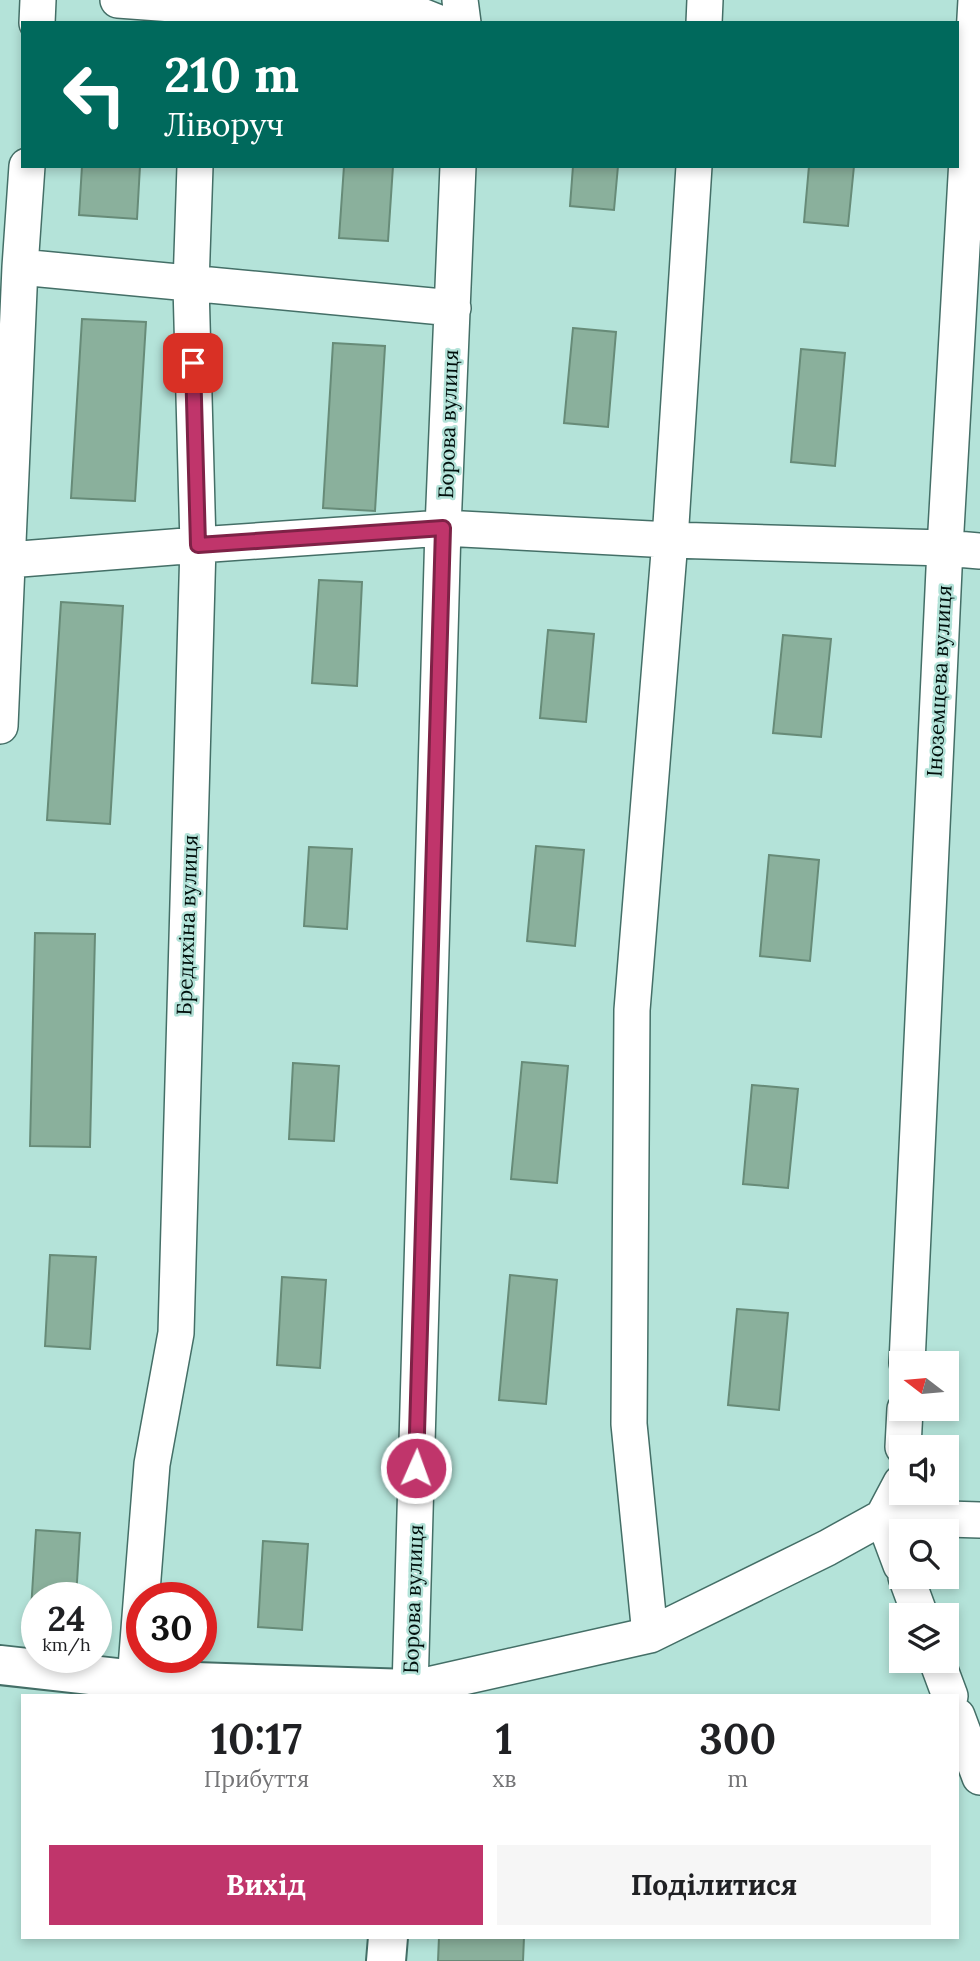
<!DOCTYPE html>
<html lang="uk">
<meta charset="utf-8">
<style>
:root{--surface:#fff;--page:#f6f6f6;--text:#202124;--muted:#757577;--accent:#c0356b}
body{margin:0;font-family:Lora,serif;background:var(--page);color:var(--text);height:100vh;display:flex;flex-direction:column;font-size:26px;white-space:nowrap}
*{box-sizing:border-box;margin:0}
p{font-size:23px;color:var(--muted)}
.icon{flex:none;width:38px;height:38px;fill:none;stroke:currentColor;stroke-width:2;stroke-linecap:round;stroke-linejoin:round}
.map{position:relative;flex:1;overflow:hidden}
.details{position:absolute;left:21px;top:1694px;width:938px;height:245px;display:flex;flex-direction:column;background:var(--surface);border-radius:0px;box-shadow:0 4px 10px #0003}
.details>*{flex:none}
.banner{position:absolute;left:21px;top:21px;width:938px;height:147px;border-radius:0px;box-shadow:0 4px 10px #0003;background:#00695c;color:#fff;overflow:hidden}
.needle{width:46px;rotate:286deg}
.fabs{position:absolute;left:889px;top:1351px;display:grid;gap:14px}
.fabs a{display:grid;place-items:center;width:70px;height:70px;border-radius:0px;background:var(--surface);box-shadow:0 4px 10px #0003;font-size:35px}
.speed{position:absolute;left:21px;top:1582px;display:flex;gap:14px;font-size:35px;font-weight:700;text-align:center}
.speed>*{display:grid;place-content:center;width:91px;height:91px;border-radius:50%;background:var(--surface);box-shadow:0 4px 10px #0003;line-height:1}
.speed small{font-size:18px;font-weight:400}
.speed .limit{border:10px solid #d22;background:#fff;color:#111}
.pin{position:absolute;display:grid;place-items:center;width:60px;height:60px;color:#fff;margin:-30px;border-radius:14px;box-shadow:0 4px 10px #0006}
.me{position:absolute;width:77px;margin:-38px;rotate:2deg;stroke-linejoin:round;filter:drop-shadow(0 0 5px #0008)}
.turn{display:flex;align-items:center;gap:24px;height:147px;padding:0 28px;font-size:32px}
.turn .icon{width:91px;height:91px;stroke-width:2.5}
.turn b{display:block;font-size:49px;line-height:60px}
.eta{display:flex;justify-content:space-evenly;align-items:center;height:119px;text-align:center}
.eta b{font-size:42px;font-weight:800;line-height:49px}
.button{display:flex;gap:14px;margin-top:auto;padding:14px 28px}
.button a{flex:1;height:80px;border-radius:0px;background:var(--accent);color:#fff;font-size:28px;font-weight:800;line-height:80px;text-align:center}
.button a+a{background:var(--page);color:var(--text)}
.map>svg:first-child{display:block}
.building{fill:#8ab09c;stroke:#678b78;stroke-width:2}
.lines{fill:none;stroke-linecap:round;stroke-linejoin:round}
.street-casing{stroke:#446f67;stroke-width:38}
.secondary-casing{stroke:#446f67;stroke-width:42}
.street{stroke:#fff;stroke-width:35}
.secondary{stroke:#fff;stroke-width:38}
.route-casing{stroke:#7d2246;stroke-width:18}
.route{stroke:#c0356b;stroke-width:12}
.labels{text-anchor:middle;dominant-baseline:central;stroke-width:5;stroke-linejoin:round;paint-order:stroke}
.street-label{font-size:21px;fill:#010f0c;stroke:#b4e3d9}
</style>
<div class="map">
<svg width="980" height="1961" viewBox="0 0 980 1961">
<rect width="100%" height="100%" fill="#b4e3d9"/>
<path class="building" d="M82,166H140L137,219L79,215Z
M344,166H393L388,241L339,238Z
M573,166H618L614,210L570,206Z
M809,166H854L848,226L804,222Z
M82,319L146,322L135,501L71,498Z
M573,328L616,332L608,427L564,423Z
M333,343L385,346L375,511L323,508Z
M801,349L845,353L835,466L791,462Z
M319,580L362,582L357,686L312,683Z
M61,602L123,606L110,824L47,820Z
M548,630L594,634L586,722L540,718Z
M783,635L831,639L821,737L773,733Z
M536,846L584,850L575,946L527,941Z
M309,847L352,849L347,929L304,926Z
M769,855L819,860L810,961L760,956Z
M35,933L95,934L90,1147L30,1146Z
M522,1062L568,1066L557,1183L511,1179Z
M293,1063L339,1066L334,1141L289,1139Z
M752,1085L798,1089L788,1188L743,1184Z
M50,1255L96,1257L90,1349L45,1346Z
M510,1275L557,1280L546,1404L499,1400Z
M282,1277L326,1280L320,1368L277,1365Z
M737,1309L788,1313L779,1410L728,1405Z
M36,1530L80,1533L76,1598H37V1627L30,1626Z
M263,1541L308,1544L302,1630L258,1627Z
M439,1937H524L523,1961H438Z"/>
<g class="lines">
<defs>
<path id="street" d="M118,0L200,6L394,5L439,23
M460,0L463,23
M37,23L38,0
M704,23L705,0
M458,166L443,528L410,1689L650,1635L827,1548L883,1517
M20,267L453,308
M8,560L198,545L443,528L670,540L945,548L980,551
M0,726L20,267L27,166
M907,1363L945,548L976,0
M903,1447L905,1409
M883,1517L980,1520
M883,1517L901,1565
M883,1517L901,1483
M906,1577L920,1615
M650,1635L629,1424L632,1010L670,540L694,166
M937,1661L950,1696
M135,1680L152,1464L176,1333L198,545L191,285L195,166
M957,1716L980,1777"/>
<path id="secondary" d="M0,1665L135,1680L410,1689V1696
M386,1961L388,1937"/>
</defs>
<use href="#street" class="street-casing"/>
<use href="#secondary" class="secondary-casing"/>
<use href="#street" class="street"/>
<use href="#secondary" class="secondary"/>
</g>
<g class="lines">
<defs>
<path id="route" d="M193,363L198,545L443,528L416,1468"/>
</defs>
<use href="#route" class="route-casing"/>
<use href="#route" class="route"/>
</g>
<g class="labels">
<g class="street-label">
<text transform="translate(448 424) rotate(-88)">Борова вулиця</text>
<text transform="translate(939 681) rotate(-87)">Іноземцева вулиця</text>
<text transform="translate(187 925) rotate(-88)">Бредихіна вулиця</text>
<text transform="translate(413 1599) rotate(-88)">Борова вулиця</text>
</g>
</g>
</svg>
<div class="fabs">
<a><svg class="needle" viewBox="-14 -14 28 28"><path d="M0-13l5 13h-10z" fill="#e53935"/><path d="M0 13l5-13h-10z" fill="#757577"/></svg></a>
<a><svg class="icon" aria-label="sound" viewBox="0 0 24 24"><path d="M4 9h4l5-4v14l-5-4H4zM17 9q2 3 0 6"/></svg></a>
<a><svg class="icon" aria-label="search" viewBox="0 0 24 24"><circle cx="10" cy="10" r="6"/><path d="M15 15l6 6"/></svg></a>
<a><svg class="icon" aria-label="layers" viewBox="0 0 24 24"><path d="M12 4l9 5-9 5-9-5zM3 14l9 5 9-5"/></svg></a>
</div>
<div class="speed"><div>24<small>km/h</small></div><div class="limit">30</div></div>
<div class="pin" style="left:193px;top:363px;background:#d93025"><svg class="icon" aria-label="arrive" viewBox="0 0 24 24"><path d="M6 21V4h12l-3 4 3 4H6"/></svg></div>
<svg class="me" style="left:416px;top:1468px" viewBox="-20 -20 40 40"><circle r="17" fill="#c0356b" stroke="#fff" stroke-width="3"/><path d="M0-11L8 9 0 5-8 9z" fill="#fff"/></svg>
<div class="banner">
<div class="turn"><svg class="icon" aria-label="left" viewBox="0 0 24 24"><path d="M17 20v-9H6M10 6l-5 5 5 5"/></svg><div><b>210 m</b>Ліворуч</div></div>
</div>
<section class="details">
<div class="eta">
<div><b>10:17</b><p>Прибуття</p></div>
<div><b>1</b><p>хв</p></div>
<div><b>300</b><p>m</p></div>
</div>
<div class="button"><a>Вихід</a><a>Поділитися</a></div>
</section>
</div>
